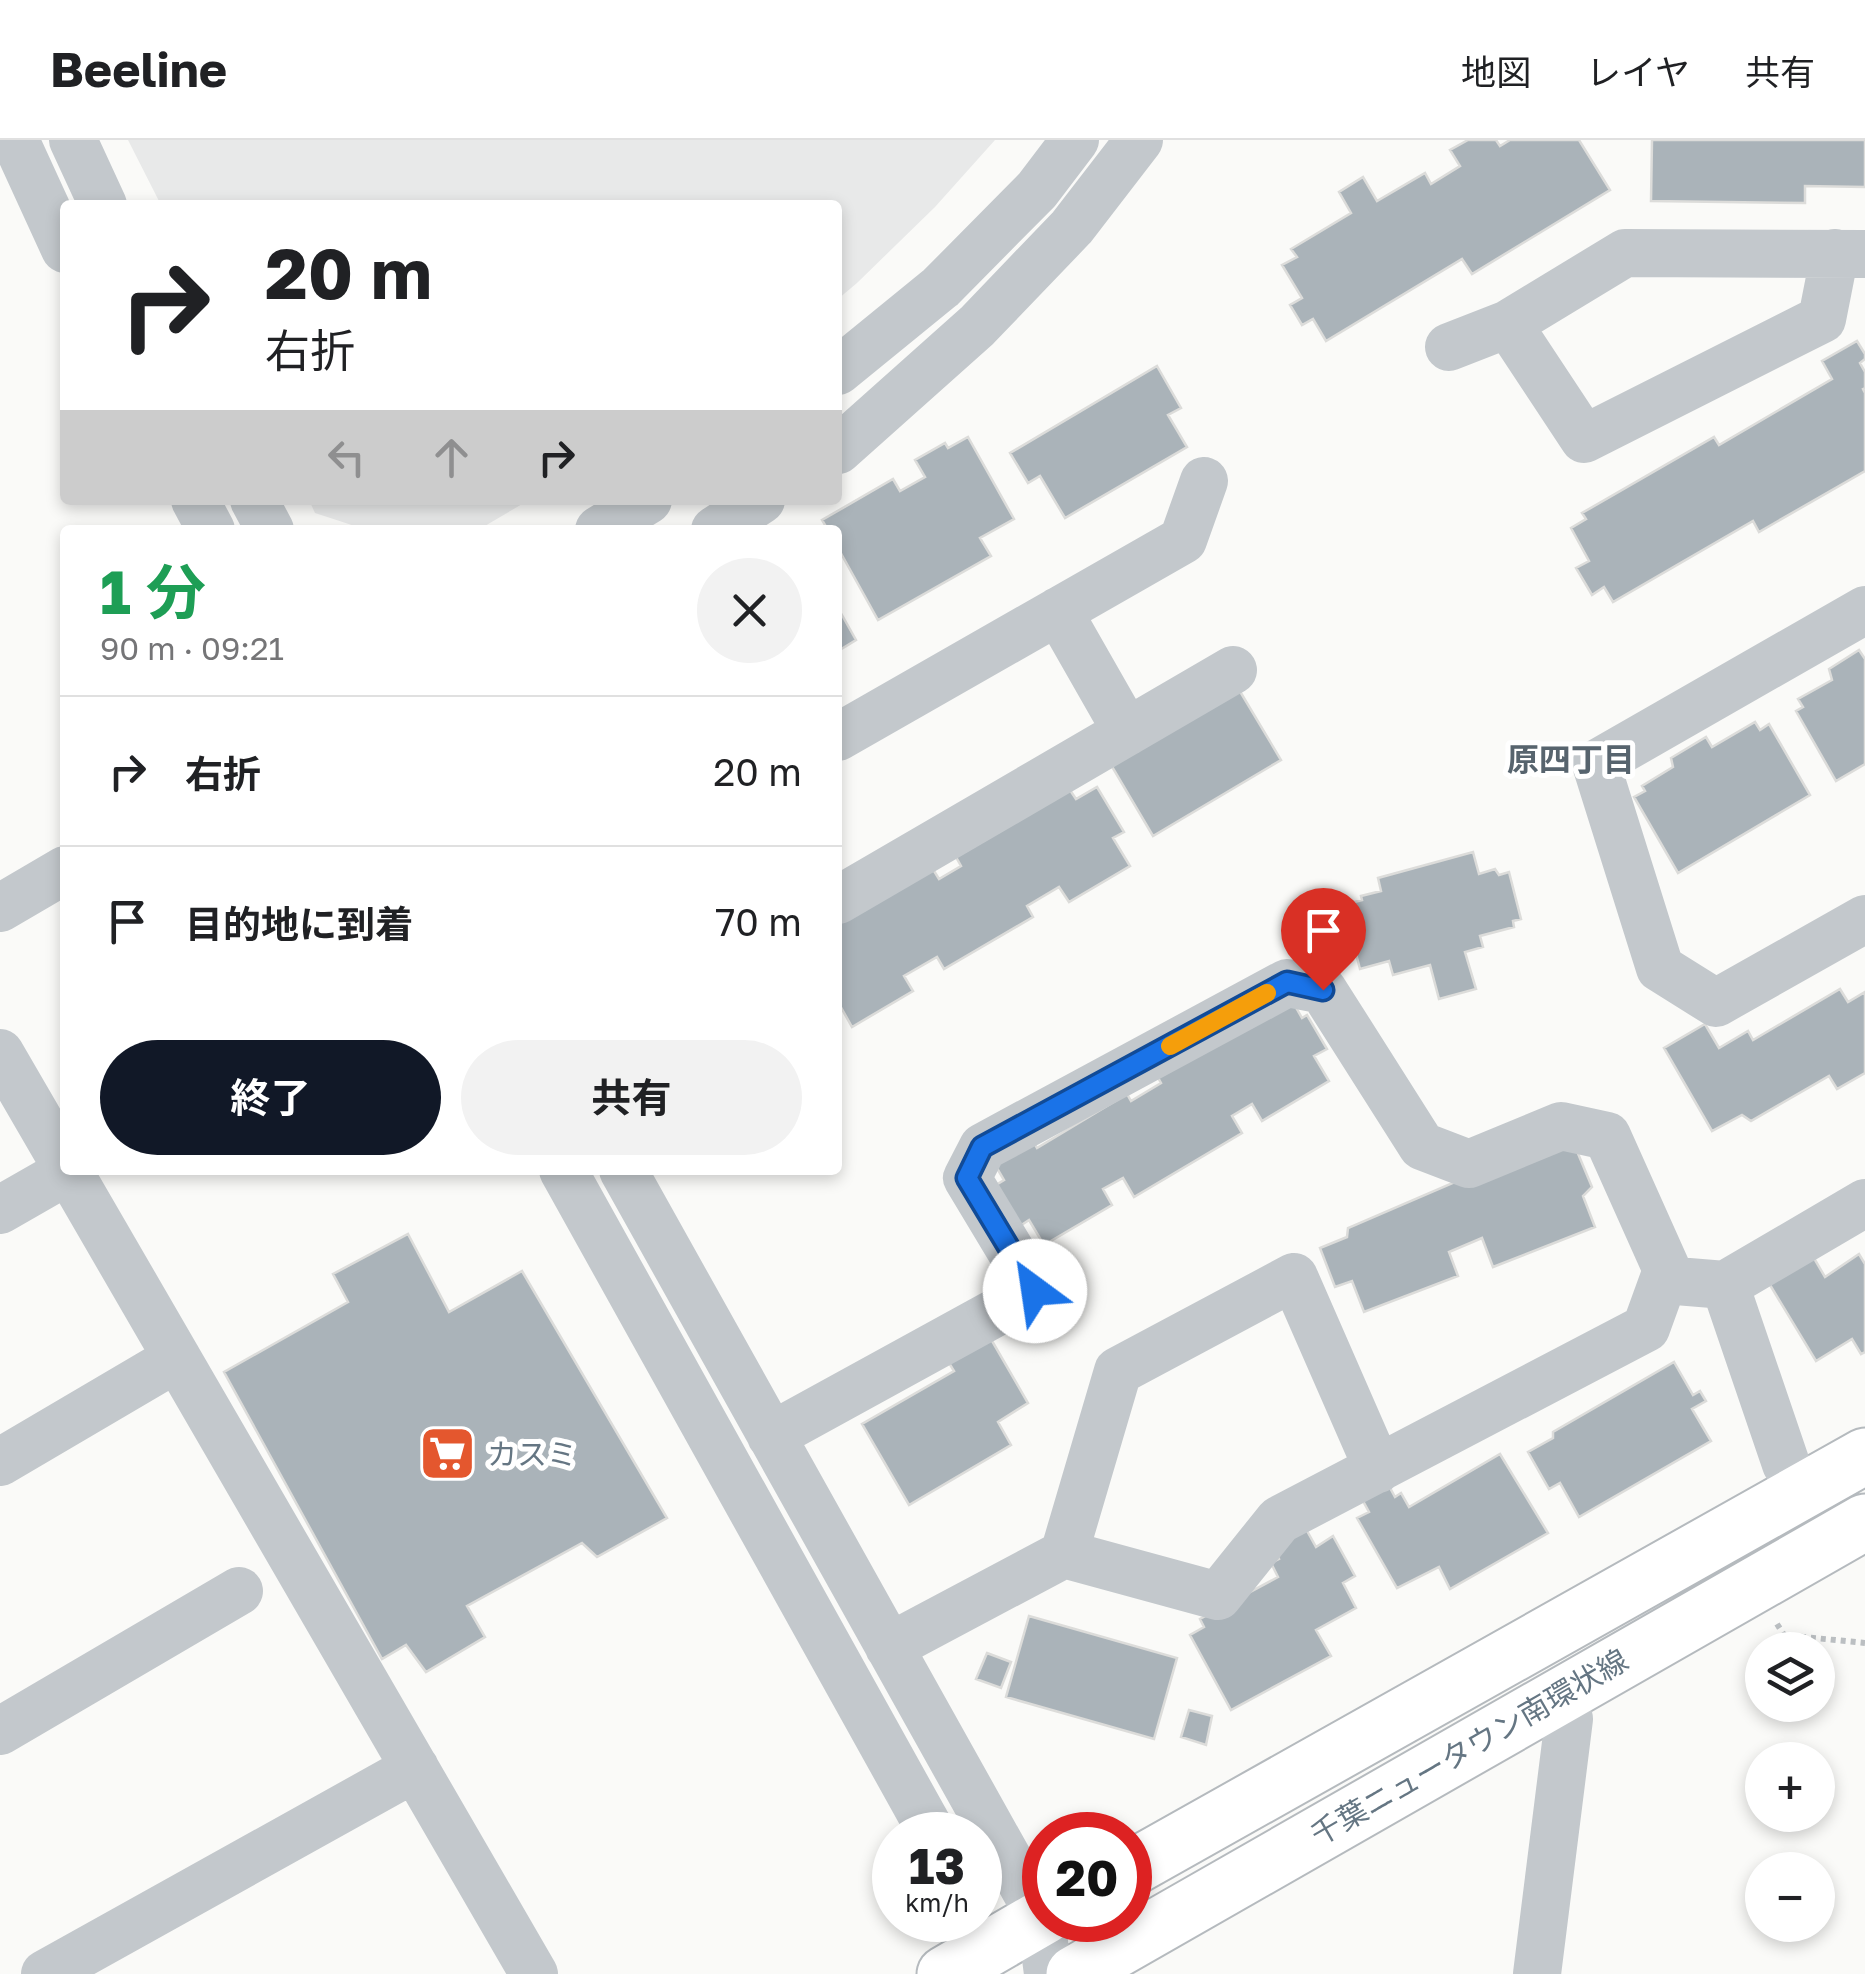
<!DOCTYPE html>
<html lang="ja">
<meta charset="utf-8">
<style>
:root{--surface:#fff;--page:#f2f2f2;--text:#202124;--muted:#757577;--line:#e0e0e0;--accent:#111827}
body{margin:0;font-family:"Golos Text","Noto Sans JP",sans-serif;background:var(--page);color:var(--text);height:100vh;display:flex;flex-direction:column;font-size:38px;white-space:nowrap}
*{box-sizing:border-box;margin:0}
p{font-size:32px;color:var(--muted)}
.icon{flex:none;width:55px;height:55px;fill:none;stroke:currentColor;stroke-width:2;stroke-linecap:round;stroke-linejoin:round}
.map{position:relative;flex:1;overflow:hidden}
.panel{position:absolute;left:60px;top:385px;width:782px;height:650px;display:flex;flex-direction:column;background:var(--surface);border-radius:10px;box-shadow:0 5px 15px #0003}
.panel>*{flex:none}
.banner{position:absolute;left:60px;top:60px;width:782px;height:305px;border-radius:10px;box-shadow:0 5px 15px #0003;background:#fff;color:var(--text);overflow:hidden}
.fabs{position:absolute;left:1745px;top:1492px;display:grid;gap:20px}
.fabs a{display:grid;place-items:center;width:90px;height:90px;border-radius:50%;background:var(--surface);box-shadow:0 5px 15px #0003;font-size:50px}
.speed{position:absolute;left:872px;top:1672px;display:flex;gap:20px;font-size:50px;font-weight:700;text-align:center}
.speed>*{display:grid;place-content:center;width:130px;height:130px;border-radius:50%;background:var(--surface);box-shadow:0 5px 15px #0003;line-height:1}
.speed small{font-size:25px;font-weight:400}
.speed .limit{border:15px solid #d22;background:#fff;color:#111}
.pin{position:absolute;display:grid;place-items:center;width:85px;height:85px;color:#fff;margin:-102px -42px;border-radius:50% 50% 50% 0;rotate:-45deg;box-shadow:0 0 10px #0007}
.pin .icon{rotate:45deg}
.me{position:absolute;width:110px;margin:-55px;rotate:329deg;stroke-linejoin:round;filter:drop-shadow(0 0 8px #0008)}
.turn{display:flex;align-items:center;gap:35px;height:210px;padding:0 40px;font-size:45px}
.turn .icon{width:130px;height:130px;stroke-width:2.5}
.turn b{display:block;font-size:70px;line-height:85px}
.lanes{display:flex;align-items:center;height:95px;padding:0 40px;background:#0003;justify-content:center;gap:50px;direction:ltr}
.lanes .off{opacity:.35}
.round{display:grid;place-items:center;flex:none;width:105px;height:105px;border-radius:52px;background:var(--page)}
.headline{display:flex;align-items:center;justify-content:space-between;height:170px;padding:0 40px}
h1{font-size:60px;font-weight:700;line-height:75px;color:#1e9e55}
.primary-button{display:flex;gap:20px;margin-top:auto;padding:20px 40px}
.primary-button a{flex:1;height:115px;border-radius:60px;background:var(--accent);color:#fff;font-size:40px;font-weight:700;line-height:115px;text-align:center}
.primary-button a+a{background:var(--page);color:var(--text)}
ul{padding:0;list-style:none}
li{display:flex;align-items:center;gap:30px;height:150px;padding:0 40px;border-top:2px solid var(--line)}
li div{flex:1}
li b{display:block;font-size:38px}
li em{font-style:normal}
header{display:flex;align-items:center;gap:60px;box-sizing:border-box;height:140px;padding:0 50px;background:var(--surface);border-bottom:2px solid var(--line)}
header strong{font-size:48px}
nav{display:flex;gap:55px;margin-inline-start:auto;font-size:35px}
.map>svg:first-child{display:block}
.built{fill:#e8e9e9}
.building{fill:#aab3b9;stroke:#dcdcda;stroke-width:2.5}
.lines{fill:none;stroke-linecap:round;stroke-linejoin:round}
.major-casing{stroke:#b5babe;stroke-width:59}
.path{stroke:#bbbfc2;stroke-width:6;stroke-dasharray:5 5;stroke-linecap:butt}
.minor{stroke:#c3c8cc;stroke-width:48}
.major{stroke:#fff;stroke-width:55}
.route-casing{stroke:#114b97;stroke-width:25}
.route{stroke:#1a73e8;stroke-width:18}
.slow{stroke:#f59e0b;stroke-width:18}
.labels{text-anchor:middle;dominant-baseline:central;stroke-width:10;stroke-linejoin:round;paint-order:stroke}
.poi-label{font-size:30px;fill:#657683;stroke:#fff;text-anchor:start}
.street-label{font-size:30px;fill:#657683;stroke:#fff}
.neighbourhood-label{font-size:32px;font-weight:bold;fill:#57646e;stroke:#fff}
</style>
<header>
<strong>Beeline</strong>
<nav><a>地図</a><a>レイヤ</a><a>共有</a></nav>
</header>
<div class="map">
<svg width="1865" height="1834" viewBox="0 0 1865 1834">
<rect width="100%" height="100%" fill="#fafaf8"/>
<path class="built" d="M128,0H995L935,67L857,143L838,159V65H161Z
M309,360H529L478,390H367L315,373Z"/>
<path class="building" d="M1468,0H1496L1500,6L1510,0H1579L1610,50L1472,134L1462,119L1326,201L1313,179L1302,185L1290,165L1302,158L1282,125L1297,117L1291,109L1351,73L1339,52L1363,37L1377,61L1425,33L1431,44L1460,26L1450,10Z
M1652,0H1865V47L1805,46V63L1651,61Z
M1857,201L1865,214V219L1860,223L1865,232V248L1863,249L1865,253V331L1759,392L1753,381L1613,462L1604,447L1592,455L1576,428L1589,421L1571,388L1586,379L1582,373L1714,297L1719,305L1832,239L1822,221Z
M1157,226L1181,268L1168,275L1187,307L1065,378L1040,336L1028,343L1010,313Z
M968,297L1014,379L980,398L991,416L878,480L838,408V390H828L822,380L893,339L900,351L925,337L915,320L945,303L948,308Z
M838,468L856,500L838,511Z
M1859,510L1865,519V624L1836,641L1796,571L1803,567L1798,559L1832,540L1829,529Z
M1235,543L1281,620L1153,696L1104,613Z
M1755,582L1760,590L1769,584L1810,655L1678,733L1634,657L1645,651L1642,646L1673,627L1671,618L1706,597L1712,607Z
M1097,647L1124,692L1113,698L1130,726L1069,762L1059,747L1027,766L1033,777L944,829L937,817L904,836L913,851L852,887L838,862V781L931,726L939,739L961,726L956,717L1070,650L1076,659Z
M1473,712L1479,734L1495,729L1499,735L1509,732L1521,779L1513,781L1514,787L1480,796L1483,807L1465,812L1476,849L1439,859L1430,825L1393,835L1389,821L1360,829L1343,765L1362,760L1361,756L1381,751L1378,738Z
M1840,849L1848,862L1865,852V933L1837,949L1829,936L1751,981L1742,975L1712,991L1664,908L1705,884L1719,908L1748,891L1753,900Z
M1286,850L1302,878L1307,875L1327,909L1314,916L1329,941L1262,981L1252,964L1232,976L1242,993L1134,1057L1123,1038L1103,1049L1112,1065L1044,1105L1029,1080L1020,1086L996,1045L1004,1040L991,1018L1033,1001L1037,1008L1127,954L1131,961L1161,943L1156,934Z
M1574,1004L1592,1047L1583,1056L1595,1087L1493,1127L1482,1098L1449,1112L1458,1136L1364,1172L1352,1141L1335,1147L1320,1108L1347,1097L1348,1088L1541,1005Z
M408,1094L449,1172L522,1131L667,1378L597,1417L582,1403L467,1466L485,1497L426,1532L406,1505L382,1519L224,1232L348,1162L333,1134Z
M1811,1113L1825,1137L1859,1114L1865,1124V1212L1861,1214L1852,1199L1816,1221L1767,1140Z
M984,1187L1028,1263L998,1282L1011,1305L909,1365L862,1284L954,1231L949,1223Z
M1674,1222L1693,1255L1700,1251L1706,1261L1692,1269L1711,1301L1579,1377L1560,1343L1549,1349L1528,1312L1553,1298V1292Z
M1500,1314L1548,1393L1450,1449L1439,1427L1397,1448L1357,1378L1369,1372L1363,1361L1389,1346L1395,1357L1401,1353L1409,1367Z
M1306,1389L1316,1407L1333,1396L1355,1436L1343,1443L1356,1468L1316,1490L1331,1516L1231,1570L1190,1495L1204,1487L1200,1479L1278,1437L1271,1423L1279,1419L1273,1407Z
M1029,1476L1177,1518L1154,1599L1006,1557Z
M987,1513L1011,1522L1001,1548L976,1539Z
M1189,1570L1212,1576L1206,1605L1181,1597Z"/>
<g class="lines">
<defs>
<path id="major" d="M1130,1729L1865,1316
M945,1834L1045,1776
M1074,1834L1865,1382"/>
</defs>
<use href="#major" class="major-casing"/>
<path class="path" d="M1777,1484L1784,1495L1865,1503"/>
<path class="minor" d="M15,0L65,109
M73,0L103,65
M1508,184L1584,299L1822,179L1835,113
M1449,207L1508,184L1625,113L1865,114
M838,231L941,147L1037,50L1075,0
M838,310L977,186L1072,87L1139,0
M195,360L211,390
M254,360L270,390
M599,390L648,360
M715,390L761,360
M1865,470L1596,624L1660,828L1716,863L1865,779
M1058,471L1127,592
M838,597L1183,400L1204,341
M838,760L1233,530
M0,768L65,730
M0,913L65,1025
M68,1030L534,1834
M563,1030L933,1695
M623,1030L1041,1778L1048,1834
M0,1070L68,1031
M1664,1140L1725,1145L1786,1324L1802,1351
M1725,1145L1865,1063
M771,1296L1035,1151L967,1038L983,1007L1287,843L1323,850L1422,1006L1469,1024L1561,986L1607,996L1667,1130L1646,1188L1279,1380L1218,1456L1064,1414L889,1507
M0,1322L177,1218
M1064,1414L1118,1231L1294,1137L1378,1329
M0,1591L239,1451
M45,1834L415,1628
M1537,1834L1569,1579L1555,1557"/>
<use href="#major" class="major"/>
</g>
<g class="lines">
<defs>
<path id="route" d="M1035,1151L967,1038L982,1007L1287,842L1323,850"/>
</defs>
<use href="#route" class="route-casing"/>
<use href="#route" class="route"/>
<path class="slow" d="M1170,906L1267,853"/>
</g>
<defs>
<symbol id="supermarket-square" viewBox="-11 -11 22 22"><rect x="-9" y="-9" width="18" height="18" rx="4" fill="#e4572e" stroke="#fff"/><path d="M-6-5.5h2.5l.6 2H6L4.5 2H-2.5L-4.4-4H-6ZM-1.5 3.2a1.3 1.3 0 1 0 .1 0ZM3 3.2a1.3 1.3 0 1 0 .1 0Z" fill="#fff"/></symbol>
</defs>
<g fill-rule="evenodd">
<use href="#supermarket-square" x="416" y="1282" width="63" height="63"/>
</g>
<g class="labels">
<g class="poi-label">
<text x="487" y="1314">カスミ</text>
</g>
<g class="street-label">
<text transform="translate(1469 1607) rotate(-30)">千葉ニュータウン南環状線</text>
</g>
<g class="neighbourhood-label">
<text x="1571" y="619">原四丁目</text>
</g>
</g>
</svg>
<div class="fabs">
<a><svg class="icon" aria-label="layers" viewBox="0 0 24 24"><path d="M12 4l9 5-9 5-9-5zM3 14l9 5 9-5"/></svg></a>
<a>+</a>
<a>−</a>
</div>
<div class="speed"><div>13<small>km/h</small></div><div class="limit">20</div></div>
<div class="pin" style="left:1323px;top:850px;background:#d93025"><svg class="icon" aria-label="arrive" viewBox="0 0 24 24"><path d="M6 21V4h12l-3 4 3 4H6"/></svg></div>
<svg class="me" style="left:1035px;top:1151px" viewBox="-20 -20 40 40"><circle r="19" fill="#fff"/><path d="M0-13L10 11 0 6-10 11z" fill="#1a73e8"/></svg>
<div class="banner">
<div class="turn"><svg class="icon" aria-label="right" viewBox="0 0 24 24"><path d="M7 20v-9h11M14 6l5 5-5 5"/></svg><div><b>20 m</b>右折</div></div>
<div class="lanes"><svg class="icon off" aria-label="left" viewBox="0 0 24 24"><path d="M17 20v-9H6M10 6l-5 5 5 5"/></svg><svg class="icon off" aria-label="ahead" viewBox="0 0 24 24"><path d="M12 20V5M6 11l6-6 6 6"/></svg><svg class="icon" aria-label="right" viewBox="0 0 24 24"><path d="M7 20v-9h11M14 6l5 5-5 5"/></svg></div>
</div>
<section class="panel">
<div class="headline"><div><h1>1 分</h1><p>90 m · 09:21</p></div><a class="round"><svg class="icon" aria-label="close" viewBox="0 0 24 24"><path d="M6 6l12 12M18 6L6 18"/></svg></a></div>
<ul>
<li><svg class="icon" aria-label="right" viewBox="0 0 24 24"><path d="M7 20v-9h11M14 6l5 5-5 5"/></svg><div><b>右折</b></div><em>20 m</em></li>
<li><svg class="icon" aria-label="arrive" viewBox="0 0 24 24"><path d="M6 21V4h12l-3 4 3 4H6"/></svg><div><b>目的地に到着</b></div><em>70 m</em></li>
</ul>
<div class="primary-button"><a>終了</a><a>共有</a></div>
</section>
</div>
